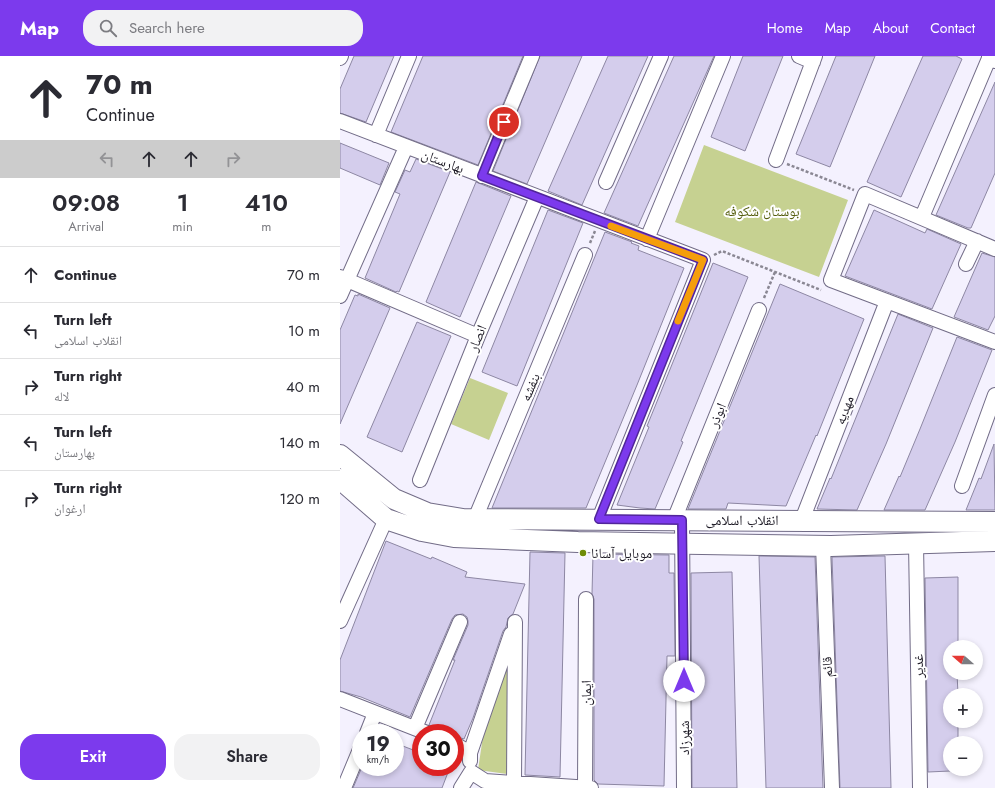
<!DOCTYPE html>
<meta charset="utf-8">
<style>
:root{--surface:#fff;--page:#f2f2f3;--text:#2b2b33;--muted:#7c7c81;--line:#e1e1e2;--accent:#7c3aed}
body{margin:0;font-family:Jost,"Noto Naskh Arabic",sans-serif;background:var(--page);color:var(--text);height:100vh;display:flex;flex-direction:column;font-size:15px;white-space:nowrap}
*{box-sizing:border-box;margin:0}
p{font-size:13px;color:var(--muted)}
.icon{flex:none;width:22px;height:22px;fill:none;stroke:currentColor;stroke-width:2;stroke-linecap:round;stroke-linejoin:round}
.map{position:relative;flex:1;overflow:hidden}
.details{display:flex;flex-direction:column;background:var(--surface);width:340px}
.details>*{flex:none}
.banner{background:#fff;color:var(--text);overflow:hidden}
.needle{width:26px;rotate:290deg}
.tools{position:absolute;left:603px;top:584px;display:grid;gap:8px}
.tools a{display:grid;place-items:center;width:40px;height:40px;border-radius:50%;background:var(--surface);box-shadow:0 2px 6px #0003;font-size:20px}
.speed{position:absolute;left:12px;top:668px;display:flex;gap:8px;font-size:20px;font-weight:700;text-align:center}
.speed>*{display:grid;place-content:center;width:52px;height:52px;border-radius:50%;background:var(--surface);box-shadow:0 2px 6px #0003;line-height:1}
.speed small{font-size:10px;font-weight:400}
.speed .limit{border:6px solid #d22;background:#fff;color:#111}
.pin{position:absolute;display:grid;place-items:center;width:34px;height:34px;color:#fff;margin:-17px;border:2px solid #fff;border-radius:50%;box-shadow:0 1px 4px #0007}
.me{position:absolute;width:44px;margin:-22px;rotate:0deg;stroke-linejoin:round;filter:drop-shadow(0 0 3px #0008)}
.turn{display:flex;align-items:center;gap:14px;height:84px;padding:0 20px;font-size:18px}
.turn .icon{width:52px;height:52px;stroke-width:2.5}
.turn b{display:block;font-size:28px;line-height:34px}
.lanes{display:flex;align-items:center;height:38px;padding:0 20px;background:#0003;justify-content:center;gap:20px;direction:ltr}
.lanes .off{opacity:.35}
.eta{display:flex;justify-content:space-evenly;align-items:center;height:68px;text-align:center}
.eta b{font-size:24px;font-weight:600;line-height:28px}
.primary-button{display:flex;gap:8px;margin-top:auto;padding:8px 20px}
.primary-button a{flex:1;height:46px;border-radius:16px;background:var(--accent);color:#fff;font-size:16px;font-weight:600;line-height:46px;text-align:center}
.primary-button a+a{background:var(--page);color:var(--text)}
ul{padding:0;list-style:none}
li{display:flex;align-items:center;gap:12px;height:56px;padding:0 20px;border-top:1px solid var(--line)}
li div{flex:1}
li b{display:block;font-size:15px}
li em{font-style:normal}
header{display:flex;align-items:center;gap:24px;box-sizing:border-box;height:56px;padding:0 20px;background:var(--accent);color:#fff}
header strong{font-size:19px}
nav{display:flex;gap:22px;margin-inline-start:auto;font-size:14px}
.search{width:280px;height:36px;background:var(--page);display:flex;align-items:center;gap:10px;box-sizing:border-box;padding:0 14px;border-radius:16px;color:var(--muted);font-size:15px}
main{display:flex;flex:1;min-height:0}
.map>svg:first-child{display:block}
.green{fill:#c6d191}
.building{fill:#d4cdec;stroke:#8d87a3}
.lines{fill:none;stroke-linecap:round;stroke-linejoin:round}
.street-casing{stroke:#726c87;stroke-width:16}
.secondary-casing{stroke:#726c87;stroke-width:22}
.path{stroke:#8a8793;stroke-width:2.5;stroke-dasharray:3 2;stroke-linecap:butt}
.street{stroke:#fff;stroke-width:14}
.secondary{stroke:#fff;stroke-width:20}
.route-casing{stroke:#51269a;stroke-width:10}
.route{stroke:#7c3aed;stroke-width:7}
.slow{stroke:#f59e0b;stroke-width:7}
.poi-dot{fill:#6f8c07;stroke:#fff;stroke-width:1.5}
.labels{text-anchor:middle;dominant-baseline:central;stroke-width:4;stroke-linejoin:round;paint-order:stroke}
.street-label{font-size:14px;fill:#1e1b26;stroke:#fff}
.park-label{font-size:14px;fill:#545d0c;stroke:#fff}
.poi-label{font-size:14px;fill:#1e1b26;stroke:#fff;text-anchor:start}
</style>
<header>
<strong>Map</strong>
<div class="search"><svg class="icon" aria-label="search" viewBox="0 0 24 24"><circle cx="10" cy="10" r="6"/><path d="M15 15l6 6"/></svg>Search here</div>
<nav><a>Home</a><a>Map</a><a>About</a><a>Contact</a></nav>
</header>
<main>
<section class="details">
<div class="banner">
<div class="turn"><svg class="icon" aria-label="ahead" viewBox="0 0 24 24"><path d="M12 20V5M6 11l6-6 6 6"/></svg><div><b>70 m</b>Continue</div></div>
<div class="lanes"><svg class="icon off" aria-label="left" viewBox="0 0 24 24"><path d="M17 20v-9H6M10 6l-5 5 5 5"/></svg><svg class="icon" aria-label="ahead" viewBox="0 0 24 24"><path d="M12 20V5M6 11l6-6 6 6"/></svg><svg class="icon" aria-label="ahead" viewBox="0 0 24 24"><path d="M12 20V5M6 11l6-6 6 6"/></svg><svg class="icon off" aria-label="right" viewBox="0 0 24 24"><path d="M7 20v-9h11M14 6l5 5-5 5"/></svg></div>
</div>
<div class="eta">
<div><b>09:08</b><p>Arrival</p></div>
<div><b>1</b><p>min</p></div>
<div><b>410</b><p>m</p></div>
</div>
<ul>
<li><svg class="icon" aria-label="ahead" viewBox="0 0 24 24"><path d="M12 20V5M6 11l6-6 6 6"/></svg><div><b>Continue</b></div><em>70 m</em></li>
<li><svg class="icon" aria-label="left" viewBox="0 0 24 24"><path d="M17 20v-9H6M10 6l-5 5 5 5"/></svg><div><b>Turn left</b><p>انقلاب اسلامی</p></div><em>10 m</em></li>
<li><svg class="icon" aria-label="right" viewBox="0 0 24 24"><path d="M7 20v-9h11M14 6l5 5-5 5"/></svg><div><b>Turn right</b><p>لاله</p></div><em>40 m</em></li>
<li><svg class="icon" aria-label="left" viewBox="0 0 24 24"><path d="M17 20v-9H6M10 6l-5 5 5 5"/></svg><div><b>Turn left</b><p>بهارستان</p></div><em>140 m</em></li>
<li><svg class="icon" aria-label="right" viewBox="0 0 24 24"><path d="M7 20v-9h11M14 6l5 5-5 5"/></svg><div><b>Turn right</b><p>ارغوان</p></div><em>120 m</em></li>
</ul>
<div class="primary-button"><a>Exit</a><a>Share</a></div>
</section>
<div class="map">
<svg width="655" height="732" viewBox="0 0 655 732">
<rect width="100%" height="100%" fill="#f4f1fe"/>
<path class="green" d="M364,89L508,144L479,221L335,166Z
M130,322L168,337L149,384L111,368Z
M169,598L167,718L138,714L143,680Z"/>
<path class="building" d="M14,0H54L26,66L0,57V33Z
M83,0H183L138,109L51,76Z
M200,0H242L187,128L153,115Z
M268,0H308L242,149L208,135Z
M334,0H374L298,170L264,157Z
M403,0H443L405,95L371,81Z
M496,0H535L490,111L456,98Z
M583,0H616L622,3L561,141L527,126Z
M655,26V117L631,172H628L596,159Z
M0,87L49,107L40,129L0,112Z
M76,103L110,116L59,236L57,235L56,236L25,222L60,138L55,136L65,114L70,116Z
M136,126L171,140L120,261L86,246Z
M208,154L243,167L177,330L142,316Z
M534,154L585,177L587,173L621,188L592,253L505,220Z
M265,176L292,186L291,187L299,190L298,194L344,212L297,329L246,452H152Z
M642,197L655,201V260L648,274L614,261Z
M373,207L408,221L341,385L343,386L334,408L315,453L300,452L277,449L309,371L307,370L316,348Z
M440,228L524,263L477,380L476,379L446,450L388,447L386,453H348Z
M18,238L50,252L0,368V274L15,239L18,240Z
M558,258L593,272L546,388L517,454L477,453L490,422L491,423Z
M77,266L111,280L62,396L27,381Z
M617,281L652,294L615,386L585,454H544L559,420L560,421L580,373Z
M654,388L655,454H626L639,422L641,423Z
M46,485L91,503L92,501L127,516L125,521L185,528L173,558L168,562L166,571L163,575L133,662L124,683L115,680V677H108L89,669L115,604H113L128,569V565L127,561L123,558L115,559L112,563L70,661L21,641L0,635V604Z
M190,496L225,497L220,721L185,719Z
M253,498L329,499V517H334L335,600H327L324,730L258,728L254,724V543L252,538Z
M419,500L475,501L483,732H426Z
M545,500L551,732H500L492,501Z
M392,516L397,732H352L351,517Z
M618,521V591H610V617H617L618,638H610V665H618V687H610V715L588,716L585,522Z
M55,687L81,697V711H110L102,732H13L22,711H55Z"/>
<g class="lines">
<defs>
<path id="street" d="M459,0L473,6
M0,2L1,0
M0,65L363,204L259,463
M36,79L69,0
M436,104L475,0
M142,120L192,0
M266,126L321,0
M582,161L650,0
M307,183L383,0
M655,193L525,138L491,224L655,286
M626,208L637,185
M0,221L138,280
M0,240L66,91
M80,424L138,280L197,141
M622,430L655,339
M135,463L245,199
M334,464L419,254
M342,464L344,732
M462,464L547,245
M576,487L580,732
M483,489L492,732
M0,565L46,463
M0,643L87,677
M75,672L120,566
M27,677L35,657
M115,688L130,697V705
M130,697L171,578
M131,716L145,725L251,732
M174,728L175,566
M4,732L21,691
M121,732L131,716
M245,732L246,543"/>
<path id="secondary" d="M652,0L655,2
M0,399L54,443L87,457L123,463L655,466
M0,423L46,463L82,475L114,481L238,486L491,490L655,485"/>
</defs>
<use href="#street" class="street-casing"/>
<use href="#secondary" class="secondary-casing"/>
<path class="path" d="M447,108L514,134
M250,187L255,175
M374,199L382,195L481,234
M424,242L435,216"/>
<use href="#street" class="street"/>
<use href="#secondary" class="secondary"/>
</g>
<g class="lines">
<defs>
<path id="route" d="M164,66L142,120L363,204L259,463L342,464L344,625"/>
</defs>
<use href="#route" class="route-casing"/>
<use href="#route" class="route"/>
<path class="slow" d="M271,170L363,204L338,265"/>
</g>
<circle class="poi-dot" cx="243" cy="497" r="4"/>
<g class="labels">
<g class="street-label">
<text transform="translate(103 105) rotate(21)">بهارستان</text>
<text transform="translate(137 282) rotate(-68)">انصار</text>
<text transform="translate(190 331) rotate(-67)">بنفشه</text>
<text transform="translate(504 354) rotate(-69)">مهدیه</text>
<text transform="translate(377 359) rotate(-68)">ابوذر</text>
<text x="402" y="464">انقلاب اسلامی</text>
<text transform="translate(578 610) rotate(-91)">غدیر</text>
<text transform="translate(487 611) rotate(-92)">قائم</text>
<text transform="translate(246 637) rotate(-90)">ایمان</text>
<text transform="translate(344 682) rotate(-90)">شهرزاد</text>
</g>
<g class="park-label">
<text x="422" y="155">بوستان شکوفه</text>
</g>
<g class="poi-label">
<text x="251" y="497">موبایل آسانا</text>
</g>
</g>
</svg>
<div class="tools">
<a><svg class="needle" viewBox="-14 -14 28 28"><path d="M0-13l5 13h-10z" fill="#e53935"/><path d="M0 13l5-13h-10z" fill="#7c7c81"/></svg></a>
<a>+</a>
<a>−</a>
</div>
<div class="speed"><div>19<small>km/h</small></div><div class="limit">30</div></div>
<div class="pin" style="left:164px;top:66px;background:#d93025"><svg class="icon" aria-label="arrive" viewBox="0 0 24 24"><path d="M6 21V4h12l-3 4 3 4H6"/></svg></div>
<svg class="me" style="left:344px;top:625px" viewBox="-20 -20 40 40"><circle r="19" fill="#fff"/><path d="M0-13L10 11 0 6-10 11z" fill="#7c3aed"/></svg>
</div>
</main>
